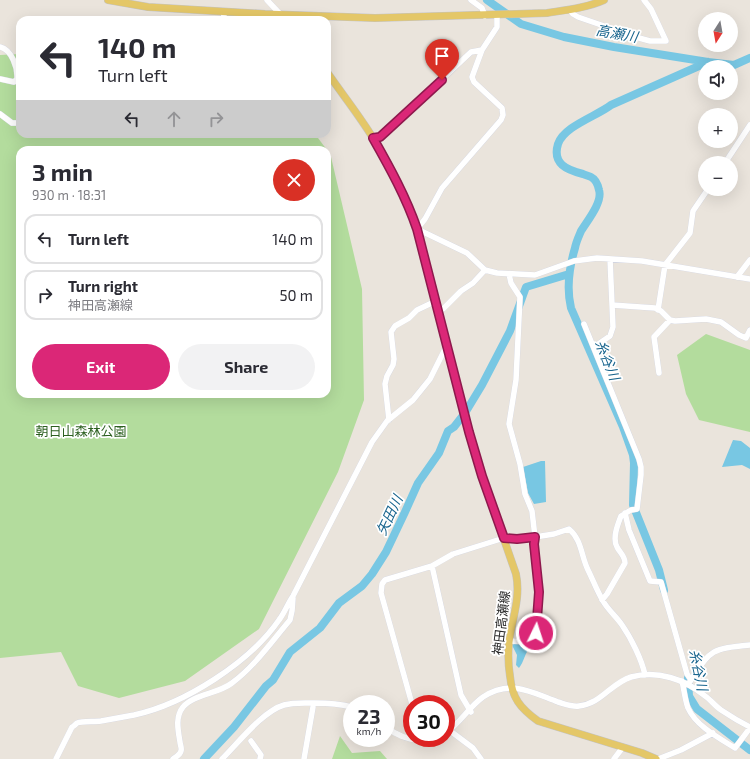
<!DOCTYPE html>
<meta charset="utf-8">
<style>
:root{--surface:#fff;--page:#f2f2f3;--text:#2b2b33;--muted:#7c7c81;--line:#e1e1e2;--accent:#db2777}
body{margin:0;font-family:"Exo 2","Noto Sans JP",sans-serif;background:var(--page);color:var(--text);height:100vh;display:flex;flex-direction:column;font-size:15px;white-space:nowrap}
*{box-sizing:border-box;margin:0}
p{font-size:13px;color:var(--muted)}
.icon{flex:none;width:22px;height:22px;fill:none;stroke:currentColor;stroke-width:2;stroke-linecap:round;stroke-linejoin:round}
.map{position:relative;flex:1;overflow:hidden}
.sheet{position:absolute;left:16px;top:146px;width:315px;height:252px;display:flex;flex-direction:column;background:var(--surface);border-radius:12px;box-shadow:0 4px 16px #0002}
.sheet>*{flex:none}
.banner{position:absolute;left:16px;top:16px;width:315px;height:122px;border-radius:12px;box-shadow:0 4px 16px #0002;background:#fff;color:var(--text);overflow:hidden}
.needle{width:26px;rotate:191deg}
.tools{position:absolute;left:698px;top:12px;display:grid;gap:8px}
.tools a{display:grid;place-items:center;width:40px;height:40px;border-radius:50%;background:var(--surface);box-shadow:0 4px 16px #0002;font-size:20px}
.speed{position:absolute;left:343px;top:695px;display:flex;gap:8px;font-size:20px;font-weight:700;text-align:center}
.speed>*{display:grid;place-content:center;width:52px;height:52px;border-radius:50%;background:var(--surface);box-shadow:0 4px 16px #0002;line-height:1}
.speed small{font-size:10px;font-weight:400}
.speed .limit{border:6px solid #d22;background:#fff;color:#111}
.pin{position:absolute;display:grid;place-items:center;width:34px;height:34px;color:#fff;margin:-41px -17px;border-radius:50% 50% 50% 0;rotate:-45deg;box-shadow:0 0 4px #0007}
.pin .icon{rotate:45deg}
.me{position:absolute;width:44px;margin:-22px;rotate:4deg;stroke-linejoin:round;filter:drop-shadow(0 0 3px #0008)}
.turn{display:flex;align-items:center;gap:14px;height:84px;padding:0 16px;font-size:18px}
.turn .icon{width:52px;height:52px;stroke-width:2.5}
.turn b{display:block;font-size:28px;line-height:34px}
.lanes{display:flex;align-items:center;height:38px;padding:0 16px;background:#0003;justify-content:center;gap:20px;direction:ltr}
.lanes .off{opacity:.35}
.round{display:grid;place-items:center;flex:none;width:42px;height:42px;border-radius:21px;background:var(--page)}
.overview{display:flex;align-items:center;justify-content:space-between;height:68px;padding:0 16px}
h1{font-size:24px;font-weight:700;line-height:30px}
.cta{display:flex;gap:8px;margin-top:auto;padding:8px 16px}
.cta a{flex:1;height:46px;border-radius:24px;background:var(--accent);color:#fff;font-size:16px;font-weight:700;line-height:46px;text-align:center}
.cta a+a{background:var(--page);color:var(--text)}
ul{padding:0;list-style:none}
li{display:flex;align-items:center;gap:12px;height:50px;margin:0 8px 6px;padding:0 8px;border:2px solid var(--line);border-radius:12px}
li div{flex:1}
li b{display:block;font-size:15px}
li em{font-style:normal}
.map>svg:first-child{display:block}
.green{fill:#b3dc9d}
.water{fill:#78c7e3}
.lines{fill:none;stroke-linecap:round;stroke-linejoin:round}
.river{stroke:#78c7e3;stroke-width:8}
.minor-casing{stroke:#d2d5e1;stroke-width:6}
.major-casing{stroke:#c3c3c3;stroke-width:8}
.minor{stroke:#fff;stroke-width:5.5}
.major{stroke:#e4c768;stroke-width:7}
.route-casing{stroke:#8e194d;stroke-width:10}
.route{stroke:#db2777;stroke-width:7}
.labels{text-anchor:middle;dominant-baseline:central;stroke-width:3.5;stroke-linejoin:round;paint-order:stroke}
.park-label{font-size:13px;fill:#2d6020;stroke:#fff}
.street-label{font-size:13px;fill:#292929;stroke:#fff}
.water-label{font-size:14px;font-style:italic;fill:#19658e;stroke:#fff}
</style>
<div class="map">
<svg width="750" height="759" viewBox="0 0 750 759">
<rect width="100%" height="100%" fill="#eae4dc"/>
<path class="green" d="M20,54V134H315L327,150H20V394H327V150L331,157L362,289L364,400L338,472L259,629L185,681L119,698L78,686L61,652L0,658V55Z
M706,334L750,350V432L699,420L686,394L677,355Z
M340,736L352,753L380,751L387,759H332Z"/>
<path class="water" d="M733,440L741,441L750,448V469L742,465L722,467Z
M541,461H545L546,502L534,504L528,493L523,467Z
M516,643L531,646C525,652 524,662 519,668L516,665L517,655L512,645Z"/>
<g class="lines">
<path class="river" d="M487,0L521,24L564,37L614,47L708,62L734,65L750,58
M664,590L659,570L633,505L634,463L633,455L623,427L571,308C566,287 569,268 575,248C576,242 579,236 581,231C587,221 603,202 599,190C598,185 595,179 591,177C589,176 585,175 583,174C567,170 552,164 558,144C564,126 597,116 611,105L708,62
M688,678L689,696L697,709L750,750
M204,759L234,727L266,686L273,680L290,652L320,628L339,603L362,586L372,574L386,552L405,512L418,483L439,453L448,431L454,427L465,413L482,385L510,331L526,287L569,274"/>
<defs>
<path id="minor" d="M267,0L281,15
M471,0L482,8L485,16
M570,10L573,14L578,17L639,38L650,41H666L651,9L644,0
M223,12L225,20
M497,15V27L482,50L472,77L474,82L502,108L503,115L501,120L442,188L425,219L417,229L467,253L485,270L497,273L535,275L574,261L597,258L642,261L750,279
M0,47C12,50 18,68 17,79L14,82L0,79
M0,114L12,123H20
M373,138L380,137L471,52L482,50
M725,163L750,125
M737,277L750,260
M612,305L655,308L661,311L670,320L675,321L706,319L721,322L739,335L746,338L750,330
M658,310L665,265L690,233L693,211L708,189
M438,311L443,309L461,291L473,283L485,270
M584,324L639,459L641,467V475L637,509L631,510L621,516C618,524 612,538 617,547C620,553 625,556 625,563L607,594L602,600
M594,347L610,336L613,327L610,259
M659,373L654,337L670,320
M389,420L385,384L387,376L393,365L394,359L391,332L395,326L409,318L417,310L436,301
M625,513L629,530L650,581L661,582L687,674L691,680
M432,566L461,695L471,712
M509,641L532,642L535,637L539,592L534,544L535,537L554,534L569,529C582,540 581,556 588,570C593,580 597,591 603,601C608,610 616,616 622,625C631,638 642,660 645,675
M682,681C684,689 685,700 688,708C696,726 719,738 735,748L750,728
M689,683C711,650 709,649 750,645
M412,704L381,593L382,584L385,580L432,566L453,554L504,538L517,539L535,537L532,511L525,494L520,464L509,424L516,380L520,297L511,283L509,274
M386,727C400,738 417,743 435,738
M446,733C460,723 469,707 483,697C511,679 531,692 558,702C565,704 572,707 579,706C601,704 611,683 631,677C657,670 685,679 705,696C711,700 715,706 721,710C730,716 740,722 750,727
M453,733L473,748L481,759
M251,741L261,755L260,759
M56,759L72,727C73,727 76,724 77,723C83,721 94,722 101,721C112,719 123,717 134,715C185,704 250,662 279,620C285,612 288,603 293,596L372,442L387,421L413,400L430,379L447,345
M173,759C176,757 180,755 181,751C182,748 180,744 180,742C178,730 175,717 183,707C194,694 218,694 232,683C255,666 272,641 290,620L292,611L293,598
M222,759C238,743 263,711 284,705C294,702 305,703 315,703C328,703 340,704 352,707
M304,759L313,707
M614,759L623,747
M658,759L681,750L713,733"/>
<path id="major" d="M108,0L148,7L265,14L375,18L547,13C566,10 586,8 604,0
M327,72C342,94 359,115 373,138C390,165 407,199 417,229L469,432L482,476L516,574C521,598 512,619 509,642C508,653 508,664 510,676C512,698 520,708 538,721L642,753L656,759"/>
</defs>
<use href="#minor" class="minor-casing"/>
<use href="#major" class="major-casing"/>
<use href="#minor" class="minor"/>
<use href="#major" class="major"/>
</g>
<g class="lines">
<defs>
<path id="route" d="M442,80L380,137L373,138C390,168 406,197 417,229L469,432L482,476L504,538L517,539L535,537L534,544L539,592L536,633"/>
</defs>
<use href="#route" class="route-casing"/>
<use href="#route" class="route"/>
</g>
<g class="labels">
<g class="park-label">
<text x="81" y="431">朝日山森林公園</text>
</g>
<g class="street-label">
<text transform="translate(501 623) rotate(-83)">神田高瀬線</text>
</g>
<g class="water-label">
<text transform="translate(617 33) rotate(10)">高瀬川</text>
<text transform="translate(608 360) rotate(68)">糸谷川</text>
<text transform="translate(389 515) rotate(-65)">矢田川</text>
<text transform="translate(699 670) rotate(78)">糸谷川</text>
</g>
</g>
</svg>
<div class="tools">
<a><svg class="needle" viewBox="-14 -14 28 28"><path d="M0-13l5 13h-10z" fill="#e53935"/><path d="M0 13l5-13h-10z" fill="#7c7c81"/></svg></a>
<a><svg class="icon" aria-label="sound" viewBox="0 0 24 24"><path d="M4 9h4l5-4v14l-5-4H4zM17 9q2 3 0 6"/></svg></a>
<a>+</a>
<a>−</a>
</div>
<div class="speed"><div>23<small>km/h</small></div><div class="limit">30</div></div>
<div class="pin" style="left:442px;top:80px;background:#d93025"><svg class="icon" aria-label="arrive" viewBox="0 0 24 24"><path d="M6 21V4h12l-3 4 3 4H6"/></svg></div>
<svg class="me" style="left:536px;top:633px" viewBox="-20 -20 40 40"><circle r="17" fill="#db2777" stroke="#fff" stroke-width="3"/><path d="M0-11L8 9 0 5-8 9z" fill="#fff"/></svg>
<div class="banner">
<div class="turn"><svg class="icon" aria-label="left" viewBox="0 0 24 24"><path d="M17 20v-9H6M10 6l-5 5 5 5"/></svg><div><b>140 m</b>Turn left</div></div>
<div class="lanes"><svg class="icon" aria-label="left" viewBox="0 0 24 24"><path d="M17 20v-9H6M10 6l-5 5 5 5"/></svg><svg class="icon off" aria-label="ahead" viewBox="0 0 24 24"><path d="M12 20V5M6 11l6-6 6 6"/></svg><svg class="icon off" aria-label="right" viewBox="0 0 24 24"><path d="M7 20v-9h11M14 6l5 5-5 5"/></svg></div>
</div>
<section class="sheet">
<div class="overview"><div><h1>3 min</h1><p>930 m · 18:31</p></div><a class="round" style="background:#d93025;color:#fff"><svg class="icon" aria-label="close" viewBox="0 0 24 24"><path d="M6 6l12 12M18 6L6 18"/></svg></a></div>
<ul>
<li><svg class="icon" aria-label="left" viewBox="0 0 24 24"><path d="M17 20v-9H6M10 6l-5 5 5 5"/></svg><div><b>Turn left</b></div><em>140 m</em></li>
<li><svg class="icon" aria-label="right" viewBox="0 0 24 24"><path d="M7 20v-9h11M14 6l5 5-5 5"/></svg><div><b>Turn right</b><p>神田高瀬線</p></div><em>50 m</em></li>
</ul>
<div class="cta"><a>Exit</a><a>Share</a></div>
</section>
</div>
